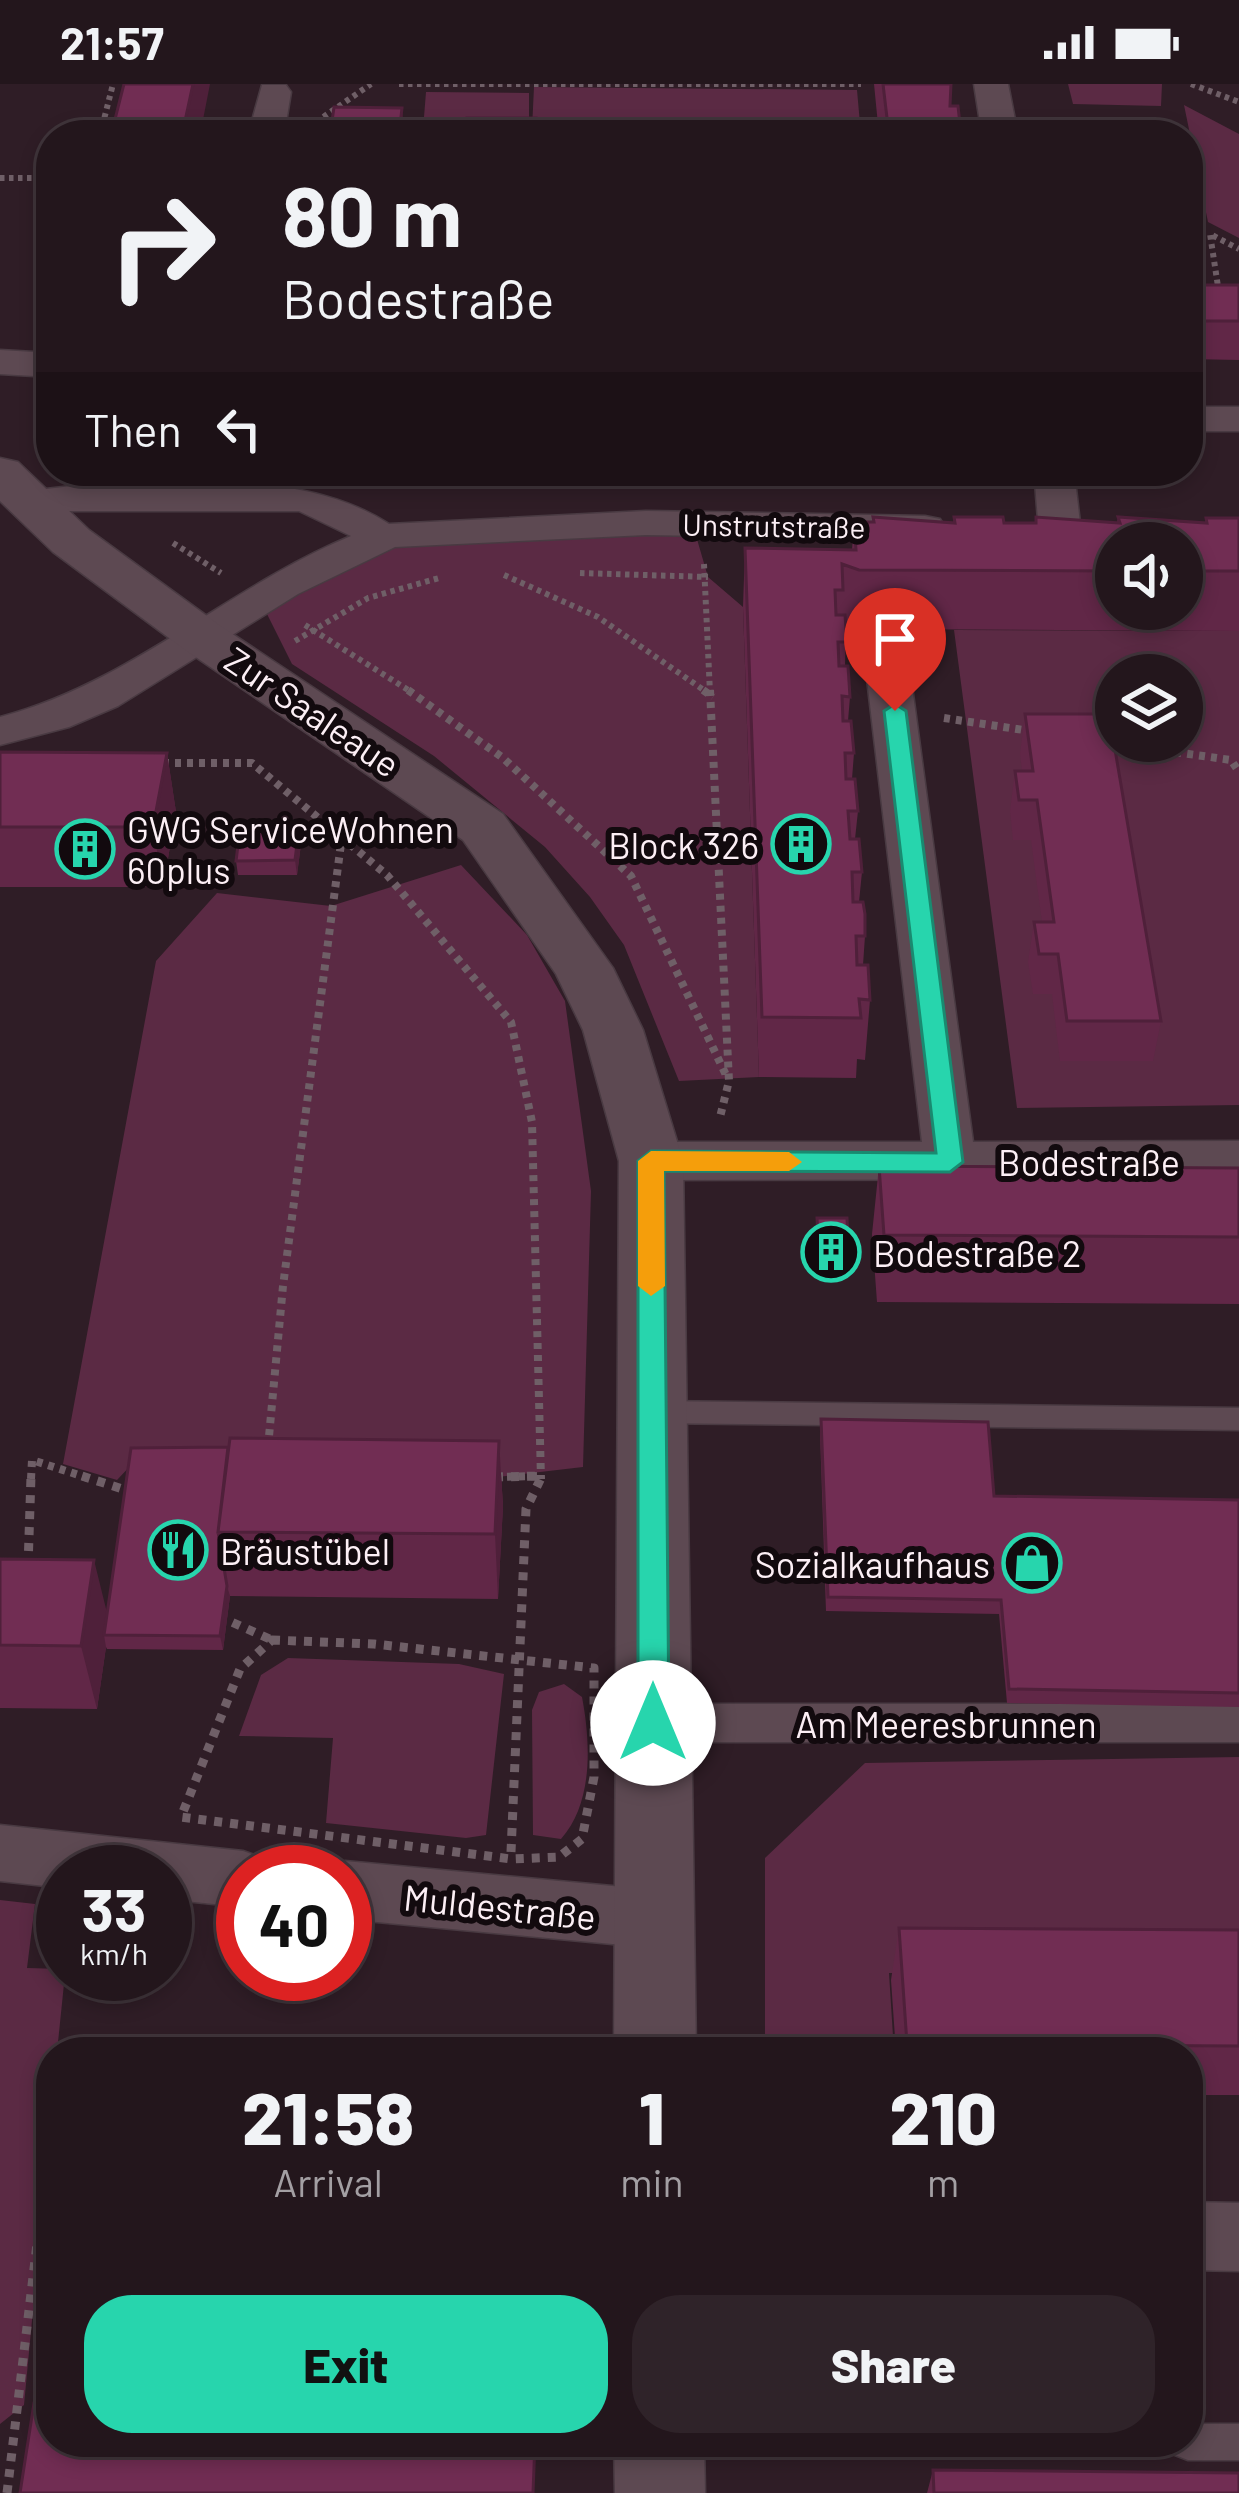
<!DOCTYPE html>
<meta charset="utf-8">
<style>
:root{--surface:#23161c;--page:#2f2329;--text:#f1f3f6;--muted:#a39fa3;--line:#40353b;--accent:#27d5ad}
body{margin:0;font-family:Barlow,sans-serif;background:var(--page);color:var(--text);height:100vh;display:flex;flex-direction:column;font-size:45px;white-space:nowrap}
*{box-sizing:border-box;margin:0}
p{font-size:39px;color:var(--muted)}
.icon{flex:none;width:66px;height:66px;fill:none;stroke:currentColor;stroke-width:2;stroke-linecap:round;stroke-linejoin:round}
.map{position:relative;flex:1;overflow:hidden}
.drawer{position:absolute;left:36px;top:1953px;width:1167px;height:420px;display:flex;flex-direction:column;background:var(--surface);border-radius:48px;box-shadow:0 6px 18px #0003,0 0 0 3px var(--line)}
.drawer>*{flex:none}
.top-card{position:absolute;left:36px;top:36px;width:1167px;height:366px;border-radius:48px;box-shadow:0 6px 18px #0003,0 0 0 3px var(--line);background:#23161c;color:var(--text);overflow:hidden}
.tools{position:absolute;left:1095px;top:438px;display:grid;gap:24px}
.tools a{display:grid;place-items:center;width:108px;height:108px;border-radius:50%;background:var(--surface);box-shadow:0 6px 18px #0003,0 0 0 3px var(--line);font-size:60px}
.speed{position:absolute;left:36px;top:1761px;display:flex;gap:24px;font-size:60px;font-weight:700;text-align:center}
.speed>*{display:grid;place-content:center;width:156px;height:156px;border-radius:50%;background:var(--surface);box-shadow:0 6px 18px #0003,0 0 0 3px var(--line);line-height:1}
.speed small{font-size:30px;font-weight:400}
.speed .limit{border:18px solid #d22;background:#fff;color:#111}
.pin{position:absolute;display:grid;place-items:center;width:102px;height:102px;color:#fff;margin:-123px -51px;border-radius:50% 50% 50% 0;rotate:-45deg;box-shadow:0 0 12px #0007}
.pin .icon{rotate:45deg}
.me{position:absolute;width:132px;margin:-66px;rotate:0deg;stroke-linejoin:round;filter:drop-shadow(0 0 9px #0008)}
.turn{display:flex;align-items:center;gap:42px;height:252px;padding:0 48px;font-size:54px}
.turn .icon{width:156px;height:156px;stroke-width:2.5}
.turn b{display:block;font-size:84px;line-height:102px}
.then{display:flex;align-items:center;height:114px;padding:0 48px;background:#0003;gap:24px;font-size:45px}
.eta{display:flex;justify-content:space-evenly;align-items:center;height:204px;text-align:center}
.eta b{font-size:72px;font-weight:800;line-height:84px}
.cta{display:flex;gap:24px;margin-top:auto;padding:24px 48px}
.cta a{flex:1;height:138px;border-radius:48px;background:var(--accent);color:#111;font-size:48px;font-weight:800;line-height:138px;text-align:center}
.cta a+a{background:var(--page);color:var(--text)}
.status{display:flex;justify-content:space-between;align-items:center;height:84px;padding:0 60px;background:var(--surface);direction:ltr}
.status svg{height:33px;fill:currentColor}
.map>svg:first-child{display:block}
.built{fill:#3d2531}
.green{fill:#5b2a44;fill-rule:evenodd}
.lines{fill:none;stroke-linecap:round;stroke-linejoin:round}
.service-casing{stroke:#493a42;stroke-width:3}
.pedestrian-casing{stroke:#493a42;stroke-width:3}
.minor-casing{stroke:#493a42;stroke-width:3}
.tertiary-casing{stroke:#493a42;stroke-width:3}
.path-far2{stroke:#6f5f67;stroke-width:6;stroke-dasharray:4.5 4.5;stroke-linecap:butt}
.path-far1{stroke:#6f5f67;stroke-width:8;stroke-dasharray:6 6;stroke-linecap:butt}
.path{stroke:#6f5f67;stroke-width:9;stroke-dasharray:8 8;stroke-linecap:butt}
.service{fill:#5d4952;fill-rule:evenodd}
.pedestrian{fill:#5d4952;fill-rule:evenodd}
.minor{fill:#5d4952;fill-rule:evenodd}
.tertiary{fill:#5d4952;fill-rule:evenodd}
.wall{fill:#612747;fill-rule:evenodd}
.shaded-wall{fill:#4f203a}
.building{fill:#712d53;stroke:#4f203a;stroke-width:3}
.route{fill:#27d5ad;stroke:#198a70;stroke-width:3}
.slow{fill:#f59e0b}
.labels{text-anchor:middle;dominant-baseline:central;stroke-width:12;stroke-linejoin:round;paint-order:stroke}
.far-street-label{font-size:30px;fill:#fceff5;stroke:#120a0e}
.street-label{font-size:36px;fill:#fceff5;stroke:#120a0e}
.poi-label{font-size:36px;fill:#fceff5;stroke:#120a0e;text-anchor:start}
</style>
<div class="status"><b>21:57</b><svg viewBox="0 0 49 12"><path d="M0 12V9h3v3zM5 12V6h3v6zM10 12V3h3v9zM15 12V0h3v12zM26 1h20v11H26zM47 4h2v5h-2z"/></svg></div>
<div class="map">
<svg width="1239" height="2409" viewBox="0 0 1239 2409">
<rect width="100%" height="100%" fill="#2f1d26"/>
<path class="built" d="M340,43L809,47V51H339Z"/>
<path class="green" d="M1068,0H1162L1161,22L1073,20Z
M534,3L857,6L861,51L532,45Z
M426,8L529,9V34L424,33Z
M1184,21L1239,50V154L1208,138Z
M692,438L708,493L743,523L759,993L679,997L624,861L590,813L545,763L434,672L292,580L258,512L382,453Z
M954,546L1239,547V1021L1017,1024ZM1116,591H1182V657H1116Z
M461,781L527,851L565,917L591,1107L583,1383L498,1393L134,1378L117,1396L63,1380L156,877L217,809L331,822Z
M288,1574L459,1580L504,1590L486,1751L466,1754L326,1739L333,1654L239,1652L261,1591Z
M564,1600L582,1613C591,1660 593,1719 561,1755L533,1751L532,1626L539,1608Z
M1239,1673V1890L889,1889L894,1968H765V1774L865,1679Z
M0,1816L35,1820L27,1884L63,1885L65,1890L57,1968H51V2035L24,2321L0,2340Z"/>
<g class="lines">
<defs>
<path id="service" d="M652,1317L1239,1324V1346L652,1339L642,1336L638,1328L642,1320Z
M1188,2340H1239V2376H1188L1175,2371L1170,2358H1188Z"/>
<path id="pedestrian" d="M654,1620H1239V1658H654L638,1652L632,1639L638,1626Z"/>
<path id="minor" d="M974,0H1008L1018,51H982Z
M262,1H286L291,8L284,51H248Z
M0,266L51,269V293L0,290Z
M1188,323H1239V347H1188Z
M1034,387H1074L1081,448L1075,457H1045L1039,448Z
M97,399C195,401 303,385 389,440L646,427L925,432L940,435L946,444L940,453L925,456L646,451L395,463L298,510L118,622L69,643L0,661V633C130,599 228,503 351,452L299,427H12L6,418L12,409Z
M889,581L905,585L911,595L973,1058L1239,1057V1095L651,1096L633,1090L625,1077L633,1064L651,1058H922L867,595L873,585Z
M0,1741L243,1767L266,1775L272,1788H243V1823L165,1815V1788H63V1804L0,1797Z
M345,1777L655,1806L678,1815L687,1835L678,1855L655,1864L345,1835V1788H321Z
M1188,2118L1239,2119V2187L1188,2186Z"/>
<path id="tertiary" d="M0,374L18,378L89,446L222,543L503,730L613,884L643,946L683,1077L696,1968H614L619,1077L583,946L556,890L463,756L184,565L53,468L0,417Z
M614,2358H704L705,2409H615Z"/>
</defs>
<use href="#service" class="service-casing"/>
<use href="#pedestrian" class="pedestrian-casing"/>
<use href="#minor" class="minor-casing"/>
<use href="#tertiary" class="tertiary-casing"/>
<path class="path-far2" d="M399,0H861
M1191,0L1239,18
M316,38L371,0
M100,51L113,0
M0,94H51
M1219,209L1210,150L1239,165
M870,387L871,405
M173,459L221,489
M704,480L710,609
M580,489L708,493
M504,491L598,533L708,609
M305,541L413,609
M295,557L368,514L439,494"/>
<path class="path-far1" d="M408,606L503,674L631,792L726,991
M703,606L713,613
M710,606L729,997L720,1033
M944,634L1030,647
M1104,658L1231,676L1239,688
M163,679H252L387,791L511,938L532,1038L541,1395
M268,1363L283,1202L342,752
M495,1393L542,1392
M31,1395L32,1376L91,1395"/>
<path class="path" d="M82,1392L132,1408
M495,1393L542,1392
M28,1483L31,1392
M218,1532L272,1556
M272,1556L374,1560L594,1584V1693L582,1755L559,1773L511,1775L181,1733L240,1585Z
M511,1768L526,1425L542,1392
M7,2409L46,2085"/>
<use href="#service" class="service"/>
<use href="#pedestrian" class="pedestrian"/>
<use href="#minor" class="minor"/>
<use href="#tertiary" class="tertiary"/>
</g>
<path class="wall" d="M874,0H951L950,22L960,40L959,51H879Z
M1188,201H1239V276L1188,275Z
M344,387H857L856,403L345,400Z
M873,433L954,438L1004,439H1035L1036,433L1117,439L1118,433L1205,439L1206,434H1239V547L854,545L846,542L845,582L850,613L848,637L854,669L852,695L858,727L855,755L862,788L859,818L865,852L863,881L870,916L865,976L857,975L856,994L759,993L743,523L745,464L852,466L854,438H873ZM1116,459H1182V525H1116Z
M1025,630L1161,937L1153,977H1060L1052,910H1033L1028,878L1034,838H1042L1031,756H1013L1010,727L1015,687H1022L1020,670Z
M0,668L167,669L176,728L163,803H0Z
M301,760L297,791H238L236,777Z
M879,1082L1239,1084V1220L877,1218L872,1150Z
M817,1134L849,1173L847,1188H817Z
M821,1335L994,1412L1239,1416V1623L1007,1619L999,1530L826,1527L820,1350Z
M499,1357L503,1422L498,1515L230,1512L223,1566L107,1565L106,1563L97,1625L0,1624V1475L107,1529L228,1363Z
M899,1844L1239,1846V2011H1188V1968H896L891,1896Z
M933,2386L1239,2409H927Z"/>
<path class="shaded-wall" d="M193,0H210L200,51H182Z
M402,24L404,51H399Z
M167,669L176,728L163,803L153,743Z
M299,745L301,760L297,791L295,776Z
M499,1357L503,1422L498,1515L495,1450Z
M94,1476L110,1541L104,1551L106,1563L97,1625L81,1562Z
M227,1502L230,1512L223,1566L220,1552Z"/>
<path class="building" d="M124,0H193L182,51H111Z
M883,0H951L950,22H958L960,40H952L954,51H889Z
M334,23L402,24L399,51H330Z
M467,34H536L535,51H465Z
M1188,201H1239V237H1188Z
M873,433L955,439L954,433H1003L1004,439H1036V433L1120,439L1118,433L1207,439L1206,434H1239V487H1182V459H1116V487L859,486L842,480L843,506H835L836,531H845L847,558H838L839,582H848L850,613L842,612L843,637H851L854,669H845L846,695H855L858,727H848L850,755H859L862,788H852L853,818H863L865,830V852H856L857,881H868L870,916L859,915L861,934L762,933L745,464L856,466L854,438H874Z
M1025,630H1109L1161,937H1067L1058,870H1039L1034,838H1054L1037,716H1019L1015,687H1033Z
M0,668L167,669L153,743H0Z
M240,745H299L295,776L236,777Z
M879,1082L1239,1084V1153L884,1151Z
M817,1134H847L849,1173H819Z
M821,1335L988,1338L994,1412L1239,1416V1609L1009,1605L1001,1516L828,1513Z
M230,1354L499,1357L495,1450L218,1448Z
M228,1363L218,1448L227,1502L220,1552L104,1551L131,1364Z
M0,1475L94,1476L81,1562L0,1561Z
M899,1844L1239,1846V1962L907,1960Z
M34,2319H51V2358H535L533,2409H20Z
M933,2386L1239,2389V2409H934Z"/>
<path class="route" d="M895,620L906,627L963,1078L950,1088L664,1087L669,1639L653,1652L638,1639V1077L651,1067L936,1069L884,627Z"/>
<path class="slow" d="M651,1067L789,1068L802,1078L789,1087H664L665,1202L651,1212L638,1202V1077Z"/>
<defs>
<symbol id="building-ring" viewBox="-11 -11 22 22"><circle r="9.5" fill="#120a0e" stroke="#27d5ad" stroke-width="1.5"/><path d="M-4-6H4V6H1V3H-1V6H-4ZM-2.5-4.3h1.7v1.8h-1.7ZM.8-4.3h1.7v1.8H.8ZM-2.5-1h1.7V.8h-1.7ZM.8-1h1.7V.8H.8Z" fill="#27d5ad"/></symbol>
<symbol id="restaurant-ring" viewBox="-11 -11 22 22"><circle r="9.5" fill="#120a0e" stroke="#27d5ad" stroke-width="1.5"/><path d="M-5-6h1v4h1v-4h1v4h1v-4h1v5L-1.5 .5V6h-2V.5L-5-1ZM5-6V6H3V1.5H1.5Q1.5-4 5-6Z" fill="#27d5ad"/></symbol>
<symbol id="shop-ring" viewBox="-11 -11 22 22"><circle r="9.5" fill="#120a0e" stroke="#27d5ad" stroke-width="1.5"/><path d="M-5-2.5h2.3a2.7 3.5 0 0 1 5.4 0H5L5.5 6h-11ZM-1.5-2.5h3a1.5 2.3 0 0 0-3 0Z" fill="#27d5ad"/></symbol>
</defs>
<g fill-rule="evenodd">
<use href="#building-ring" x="768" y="727" width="66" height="66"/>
<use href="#building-ring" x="52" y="732" width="66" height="66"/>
<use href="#building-ring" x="798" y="1135" width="66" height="66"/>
<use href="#restaurant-ring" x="145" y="1433" width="66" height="66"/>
<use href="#shop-ring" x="999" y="1446" width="66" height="66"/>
</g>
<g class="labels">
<g class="far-street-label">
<text transform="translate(774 441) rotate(1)">Unstrutstraße</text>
</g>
<g class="street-label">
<text transform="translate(313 627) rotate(34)">Zur Saaleaue</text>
<text x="1089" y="1077">Bodestraße</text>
<text x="946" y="1639">Am Meeresbrunnen</text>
<text transform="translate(500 1822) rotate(6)">Muldestraße</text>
</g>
<g class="poi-label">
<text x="127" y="744">GWG ServiceWohnen<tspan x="127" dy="41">60plus</tspan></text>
<text x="759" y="760" text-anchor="end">Block 326</text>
<text x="873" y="1168">Bodestraße 2</text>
<text x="220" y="1466">Bräustübel</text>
<text x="990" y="1479" text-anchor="end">Sozialkaufhaus</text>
</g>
</g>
</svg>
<div class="tools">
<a><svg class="icon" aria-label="sound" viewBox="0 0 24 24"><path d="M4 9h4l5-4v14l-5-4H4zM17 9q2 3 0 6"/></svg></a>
<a><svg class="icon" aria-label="layers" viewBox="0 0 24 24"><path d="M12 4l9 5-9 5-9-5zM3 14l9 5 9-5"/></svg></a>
</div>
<div class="speed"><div>33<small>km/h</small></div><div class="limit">40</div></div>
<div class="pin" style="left:895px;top:627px;background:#d93025"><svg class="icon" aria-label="arrive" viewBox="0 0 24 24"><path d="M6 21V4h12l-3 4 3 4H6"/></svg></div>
<svg class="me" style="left:653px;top:1639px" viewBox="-20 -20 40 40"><circle r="19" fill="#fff"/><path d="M0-13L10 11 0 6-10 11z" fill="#27d5ad"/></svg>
<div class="top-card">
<div class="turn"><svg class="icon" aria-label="right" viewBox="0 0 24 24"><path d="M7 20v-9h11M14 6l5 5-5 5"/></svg><div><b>80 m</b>Bodestraße</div></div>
<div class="then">Then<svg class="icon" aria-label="left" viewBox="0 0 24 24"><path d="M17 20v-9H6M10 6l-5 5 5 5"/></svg></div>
</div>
<section class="drawer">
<div class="eta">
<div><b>21:58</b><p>Arrival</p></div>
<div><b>1</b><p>min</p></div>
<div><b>210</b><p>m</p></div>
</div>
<div class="cta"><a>Exit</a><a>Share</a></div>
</section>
</div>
